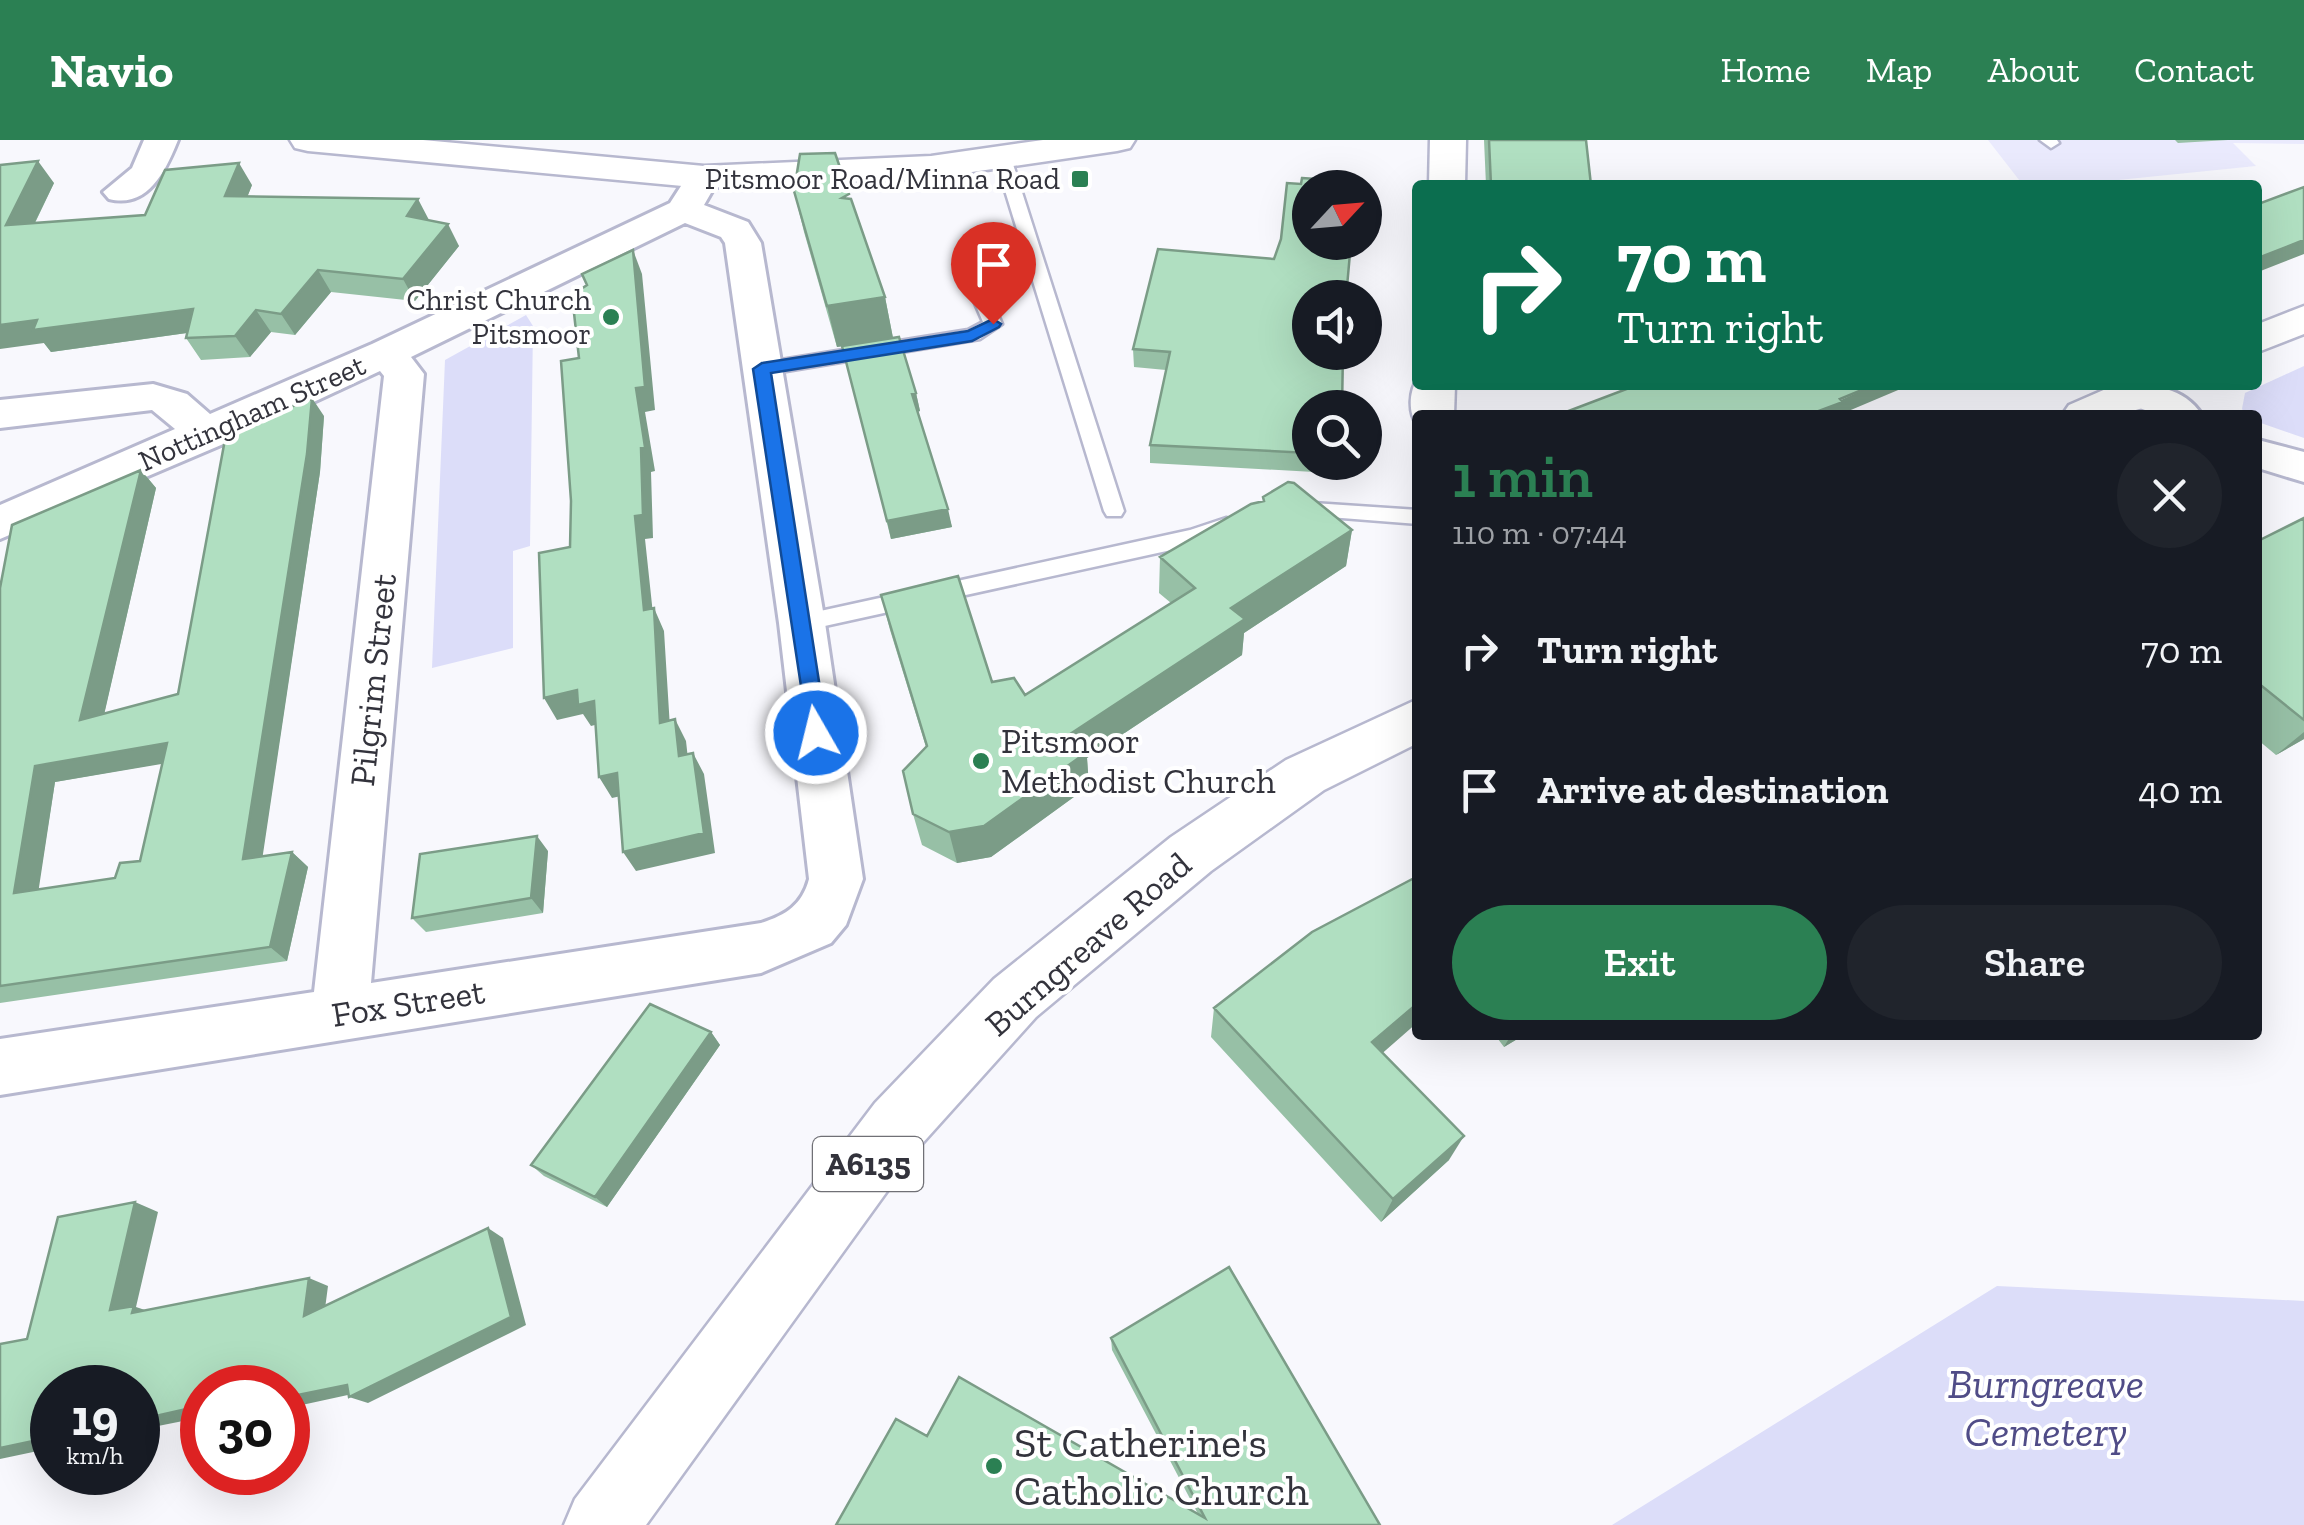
<!DOCTYPE html>
<meta charset="utf-8">
<style>
:root{--surface:#171b24;--page:#20242c;--text:#f1f3f6;--muted:#9ea1a6;--accent:#2b8053}
body{margin:0;font-family:"Zilla Slab",serif;background:var(--page);color:var(--text);height:100vh;display:flex;flex-direction:column;font-size:38px;white-space:nowrap}
*{box-sizing:border-box;margin:0}
p{font-size:32px;color:var(--muted)}
.icon{flex:none;width:55px;height:55px;fill:none;stroke:currentColor;stroke-width:2;stroke-linecap:round;stroke-linejoin:round}
.map{position:relative;flex:1;overflow:hidden}
.panel{position:absolute;left:1412px;top:270px;width:850px;height:630px;display:flex;flex-direction:column;background:var(--surface);border-radius:10px;box-shadow:0 10px 40px #0002}
.panel>*{flex:none}
.banner{position:absolute;left:1412px;top:40px;width:850px;height:210px;border-radius:10px;box-shadow:0 10px 40px #0002;background:#0b6e4f;color:#fff;overflow:hidden}
.needle{width:65px;rotate:64deg}
.fabs{position:absolute;left:1292px;top:30px;display:grid;gap:20px}
.fabs a{display:grid;place-items:center;width:90px;height:90px;border-radius:50%;background:var(--surface);box-shadow:0 10px 40px #0002;font-size:50px}
.speed{position:absolute;left:30px;top:1225px;display:flex;gap:20px;font-size:50px;font-weight:700;text-align:center}
.speed>*{display:grid;place-content:center;width:130px;height:130px;border-radius:50%;background:var(--surface);box-shadow:0 10px 40px #0002;line-height:1}
.speed small{font-size:25px;font-weight:400}
.speed .limit{border:15px solid #d22;background:#fff;color:#111}
.pin{position:absolute;display:grid;place-items:center;width:85px;height:85px;color:#fff;margin:-102px -42px;border-radius:50% 50% 50% 0;rotate:-45deg;box-shadow:0 0 10px #0007}
.pin .icon{rotate:45deg}
.me{position:absolute;width:110px;margin:-55px;rotate:352deg;stroke-linejoin:round;filter:drop-shadow(0 0 8px #0008)}
.turn{display:flex;align-items:center;gap:35px;height:210px;padding:0 40px;font-size:45px}
.turn .icon{width:130px;height:130px;stroke-width:2.5}
.turn b{display:block;font-size:70px;line-height:85px}
.round{display:grid;place-items:center;flex:none;width:105px;height:105px;border-radius:52px;background:var(--page)}
.headline{display:flex;align-items:center;justify-content:space-between;height:170px;padding:0 40px}
h1{font-size:60px;font-weight:600;line-height:75px;color:var(--accent)}
.cta{display:flex;gap:20px;margin-top:auto;padding:20px 40px}
.cta a{flex:1;height:115px;border-radius:60px;background:var(--accent);color:#fff;font-size:40px;font-weight:600;line-height:115px;text-align:center}
.cta a+a{background:var(--page);color:var(--text)}
ul{padding:0;list-style:none}
li{display:flex;align-items:center;gap:30px;height:140px;padding:0 40px}
li div{flex:1}
li b{display:block;font-size:38px}
li em{font-style:normal}
header{display:flex;align-items:center;gap:60px;box-sizing:border-box;height:140px;padding:0 50px;background:var(--accent);color:#fff}
header strong{font-size:48px}
nav{display:flex;gap:55px;margin-inline-start:auto;font-size:35px}
.map>svg:first-child{display:block}
.built{fill:#eaeafd}
.green{fill:#dcddf9}
.lines{fill:none;stroke-linecap:round;stroke-linejoin:round}
.lane-casing{stroke:#b7b8cf;stroke-width:5}
.street-casing{stroke:#b7b8cf;stroke-width:6}
.secondary-casing{stroke:#b7b8cf;stroke-width:5}
.primary-casing{stroke:#b7b8cf;stroke-width:5}
.lane{fill:#fff;fill-rule:evenodd}
.street{fill:#fff;fill-rule:evenodd}
.secondary{fill:#fff;fill-rule:evenodd}
.primary{fill:#fff;fill-rule:evenodd}
.wall{fill:#97c0a6;fill-rule:evenodd}
.shaded-wall{fill:#7b9c87}
.building{fill:#b0dfc1;stroke:#7b9c87;stroke-width:2.5;fill-rule:evenodd}
.route{fill:#1a73e8;stroke:#114b97;stroke-width:2.5}
.poi-dot{fill:#2b8053;stroke:#fff;stroke-width:4}
.labels{text-anchor:middle;dominant-baseline:central;stroke-width:8;stroke-linejoin:round;paint-order:stroke}
.far-poi-label{font-size:30px;fill:#33333c;stroke:#fff;text-anchor:end}
.far-street-label{font-size:30px;fill:#33333c;stroke:#fff}
.shield{fill:#fff;stroke:#707076;stroke-width:2.5}
.shield-label{font-size:32px;font-weight:bold;fill:#33333c}
.street-label{font-size:35px;fill:#33333c;stroke:#fff}
.poi-label{font-size:35px;fill:#33333c;stroke:#fff;text-anchor:start}
.near-park-label{font-size:42px;font-style:italic;fill:#504c87;stroke:#fff}
.near-poi-label{font-size:42px;fill:#33333c;stroke:#fff;text-anchor:start}
</style>
<header>
<strong>Navio</strong>
<nav><a>Home</a><a>Map</a><a>About</a><a>Contact</a></nav>
</header>
<div class="map">
<svg width="2304" height="1385" viewBox="0 0 2304 1385">
<rect width="100%" height="100%" fill="#f8f8fd"/>
<path class="built" d="M1988,0H2304V4L2233,3L2256,26L2069,45H2023Z"/>
<path class="green" d="M526,175L533,186L530,406L513,411V508L432,528L445,220Z
M2304,226V298L2258,282V275H2247L2242,269L2245,253Z
M1997,1146L2304,1161V1385H1612Z"/>
<g class="lines">
<defs>
<path id="lane" d="M2040,0H2057L2059,3L2051,8Z
M997,15L1011,18L1124,371L1121,376H1107L1104,371L995,18Z
M977,142L986,147L1002,184L980,199L762,235L752,229L762,223L968,190L983,182L968,147Z
M1298,362L1418,370V384L1291,374L1288,369Z
M1226,378L1233,380L1237,385L1233,390L1194,405L802,491L791,483L802,475L1190,390Z"/>
<path id="street" d="M144,0H178C166,30 148,69 109,59L103,52L132,28Z
M702,29L714,32L719,39L704,65L748,82L761,103L825,483L863,739L846,785L831,803L761,833L0,955V899L314,852L384,236L380,231L221,305L0,399V365L175,289L152,270L0,288V260L153,244L187,254L210,274L372,204L670,63L690,32ZM685,83L721,97L725,103L779,483L809,739C802,765 786,775 761,783L371,843L424,234L411,217Z
M2113,245C2146,245 2181,243 2202,275C2168,275 2133,277 2113,245Z
M2258,300L2304,312V342L2258,328Z"/>
<path id="secondary" d="M290,0H423L704,26L931,16L1043,0H1135L1130,8L1117,11L931,38L704,48L308,11L295,8Z
M1430,0H1466L1465,45H1429Z
M1418,238V245H1455L1454,275H1418L1417,285C1408,272 1409,251 1418,238Z"/>
<path id="primary" d="M2304,166V194L2258,212V184Z
M2115,245H2173C2151,279 2098,275 2062,275L2069,265Z
M1418,559V603L1324,650L1211,731L1036,877L919,1007L646,1385H564L575,1359L875,963L994,839L1171,697L1286,620Z"/>
</defs>
<use href="#lane" class="lane-casing"/>
<use href="#street" class="street-casing"/>
<use href="#secondary" class="secondary-casing"/>
<use href="#primary" class="primary-casing"/>
<use href="#lane" class="lane"/>
<use href="#street" class="street"/>
<use href="#secondary" class="secondary"/>
<use href="#primary" class="primary"/>
</g>
<path class="wall" d="M1484,0H1586L1591,45H1486Z
M2175,0H2228L2178,3Z
M0,25L54,43L35,83L145,75L252,45L247,57L429,80L459,106L415,161L331,152L295,195L271,192L250,217L201,220L186,198L187,193L51,212L44,203Z
M794,51L850,59L885,157L893,198L916,253L920,271L918,272L952,387L891,399L842,206L888,199L837,207L804,92Z
M1281,99L1310,268V322H1338V326L1314,332L1150,323V305L1166,230L1134,227L1133,209L1274,119Z
M324,276L320,332L262,716L292,712L308,727L287,821L0,863V448L141,330L156,348L104,574L178,554ZM163,623L140,721L115,738L38,749L55,642Z
M1263,357L1352,390L1346,426L1244,493L1242,515L1087,618L1089,646L991,717L957,723L922,705L913,674L926,607L890,490L881,455L992,542L1025,555L1171,463L1159,453L1160,417L1263,361Z
M2304,378V599L2276,615L2258,600V401Z
M548,711L543,773L426,792L412,778Z
M1214,868L1382,913L1449,1020L1381,1082L1211,897Z
M711,892L720,905L607,1067L544,1036L531,1025Z
M1495,895H1524L1504,907Z
M1111,1198L1380,1385H836L927,1296L1198,1374L1112,1210Z"/>
<path class="shaded-wall" d="M38,21L54,43L23,107L6,85Z
M239,23L252,45L239,78L225,56Z
M418,59L429,80L407,76Z
M448,84L459,106L415,161L403,139Z
M2304,100V114L2258,132V118Z
M633,110L642,134L655,270L645,272L655,331L651,332L653,398L645,399L655,493L644,470L635,376L641,308L636,248Z
M318,130L331,152L295,195L281,174Z
M885,157L893,198L837,207L827,166Z
M193,169L208,190L51,212L44,203L0,209V185L37,180Z
M256,170L271,192L250,217L235,196Z
M1874,245H1910L1839,275H1808Z
M916,253L920,271L915,272L912,254Z
M312,258L324,276L320,332L260,734L243,719Z
M1316,322H1338V326L1314,332Z
M141,330L156,348L99,597L80,580Z
M948,369L952,387L891,399L887,381Z
M1352,390L1346,426L1244,493L1242,515L1087,618L1089,646L991,717L957,723L949,692L1067,596L1231,468Z
M654,468L664,491L671,604L660,583Z
M577,550L594,561L606,582L591,586L583,574L557,580L544,558Z
M675,579L686,601L690,637L679,616Z
M2304,592V599L2276,615Z
M167,603L185,620L55,642L36,767L14,753L35,626Z
M693,613L704,634L715,713L636,731L623,712Z
M617,633L630,654L612,658L599,637Z
M537,696L548,711L543,773L531,758Z
M292,712L308,727L287,821L270,807Z
M1418,863V882L1362,931L1372,902Z
M711,892L720,905L607,1067L595,1057Z
M1511,895H1524L1504,907Z
M1464,996L1449,1020L1381,1082L1393,1059Z
M135,1062L158,1072L136,1167L157,1174L110,1170Z
M488,1088L503,1098L526,1185L368,1263L349,1257L357,1253L288,1268V1257Z
M309,1138L328,1146L323,1184L304,1176Z
M186,1269L202,1274V1284L188,1280L138,1290V1280Z
M52,1297V1308L0,1319V1308Z"/>
<path class="building" d="M1489,0H1586L1591,45H1491Z
M835,13L849,54L842,58L851,59L885,157L827,166L794,51L800,14Z
M38,21L6,85L145,75L165,30L239,23L225,56L418,59L407,76L448,84L403,139L318,130L281,174L256,170L235,196L186,198L193,169L33,190L37,180L0,185V25Z
M1302,38L1358,42L1357,48H1310V102H1351L1346,158H1310V212H1343L1342,268H1310V313L1150,305L1170,212L1133,209L1158,109L1274,119L1281,99L1287,43L1301,44Z
M2304,47V100L2258,118V64Z
M633,110L645,247L636,248L645,307L641,308L643,375L635,376L644,470L654,468L660,583L675,579L679,616L693,613L704,693L623,712L617,633L599,637L594,561L578,565L577,550L544,558L539,413L570,407L571,361L561,221L579,218L572,155L587,145L582,134Z
M899,197L916,253L912,254L948,369L887,381L842,206Z
M1637,245H1874L1840,259L1843,262L1808,275H1558Z
M312,258L307,314L243,719L292,712L270,807L0,846V448L12,385L141,330L80,580L178,554L226,294ZM167,603L140,721L120,723L115,738L14,753L35,626Z
M1288,342L1294,343L1352,390L1231,468L1245,479L1067,596L1087,612L984,686L949,692L913,674L903,631L927,606L881,455L958,436L992,542L1014,538L1025,555L1195,448L1160,417L1251,364L1264,361L1263,357Z
M2304,378V580L2258,543V401Z
M537,696L531,758L412,778L420,714Z
M1418,736V863L1372,902L1464,996L1393,1059L1214,868L1312,792Z
M650,864L711,892L595,1057L531,1025Z
M135,1062L110,1170L134,1166L132,1173L309,1138L304,1176L488,1088L511,1177L349,1257L347,1245L288,1257V1248H202V1275L185,1279L186,1269L138,1280V1248H52V1297L0,1308V1204L27,1199L58,1077Z
M1229,1127L1380,1385H836L896,1279L927,1296L959,1237L1205,1378L1111,1198Z"/>
<path class="route" d="M993,179L1001,184L999,187L972,201L771,233L827,593L816,601L809,599L753,229L762,223L968,191Z"/>
<g class="poi-dot">
<rect x="1070" y="29" width="20" height="20" rx="5"/>
<circle cx="611" cy="177" r="10"/>
<circle cx="981" cy="621" r="10"/>
<circle cx="994" cy="1326" r="10"/>
</g>
<g class="labels">
<g class="far-poi-label">
<text x="1060" y="39">Pitsmoor Road/Minna Road</text>
<text x="591" y="160">Christ Church<tspan x="591" dy="34">Pitsmoor</tspan></text>
</g>
<g class="far-street-label">
<text transform="translate(252 273) rotate(-24)">Nottingham Street</text>
</g>
<rect class="shield" x="813" y="997" width="110" height="54" rx="8"/>
<g class="shield-label">
<text x="868" y="1024">A6135</text>
</g>
<g class="street-label">
<text transform="translate(373 540) rotate(-84)">Pilgrim Street</text>
<text transform="translate(1088 804) rotate(-41)">Burngreave Road</text>
<text transform="translate(408 863) rotate(-9)">Fox Street</text>
</g>
<g class="poi-label">
<text x="1001" y="601">Pitsmoor<tspan x="1001" dy="40">Methodist Church</tspan></text>
</g>
<g class="near-park-label">
<text x="2046" y="1243">Burngreave<tspan x="2046" dy="48">Cemetery</tspan></text>
</g>
<g class="near-poi-label">
<text x="1014" y="1302">St Catherine's<tspan x="1014" dy="48">Catholic Church</tspan></text>
</g>
</g>
</svg>
<div class="fabs">
<a><svg class="needle" viewBox="-14 -14 28 28"><path d="M0-13l5 13h-10z" fill="#e53935"/><path d="M0 13l5-13h-10z" fill="#9ea1a6"/></svg></a>
<a><svg class="icon" aria-label="sound" viewBox="0 0 24 24"><path d="M4 9h4l5-4v14l-5-4H4zM17 9q2 3 0 6"/></svg></a>
<a><svg class="icon" aria-label="search" viewBox="0 0 24 24"><circle cx="10" cy="10" r="6"/><path d="M15 15l6 6"/></svg></a>
</div>
<div class="speed"><div>19<small>km/h</small></div><div class="limit">30</div></div>
<div class="pin" style="left:993px;top:184px;background:#d93025"><svg class="icon" aria-label="arrive" viewBox="0 0 24 24"><path d="M6 21V4h12l-3 4 3 4H6"/></svg></div>
<svg class="me" style="left:816px;top:593px" viewBox="-20 -20 40 40"><circle r="17" fill="#1a73e8" stroke="#fff" stroke-width="3"/><path d="M0-11L8 9 0 5-8 9z" fill="#fff"/></svg>
<div class="banner">
<div class="turn"><svg class="icon" aria-label="right" viewBox="0 0 24 24"><path d="M7 20v-9h11M14 6l5 5-5 5"/></svg><div><b>70 m</b>Turn right</div></div>
</div>
<section class="panel">
<div class="headline"><div><h1>1 min</h1><p>110 m · 07:44</p></div><a class="round"><svg class="icon" aria-label="close" viewBox="0 0 24 24"><path d="M6 6l12 12M18 6L6 18"/></svg></a></div>
<ul>
<li><svg class="icon" aria-label="right" viewBox="0 0 24 24"><path d="M7 20v-9h11M14 6l5 5-5 5"/></svg><div><b>Turn right</b></div><em>70 m</em></li>
<li><svg class="icon" aria-label="arrive" viewBox="0 0 24 24"><path d="M6 21V4h12l-3 4 3 4H6"/></svg><div><b>Arrive at destination</b></div><em>40 m</em></li>
</ul>
<div class="cta"><a>Exit</a><a>Share</a></div>
</section>
</div>
